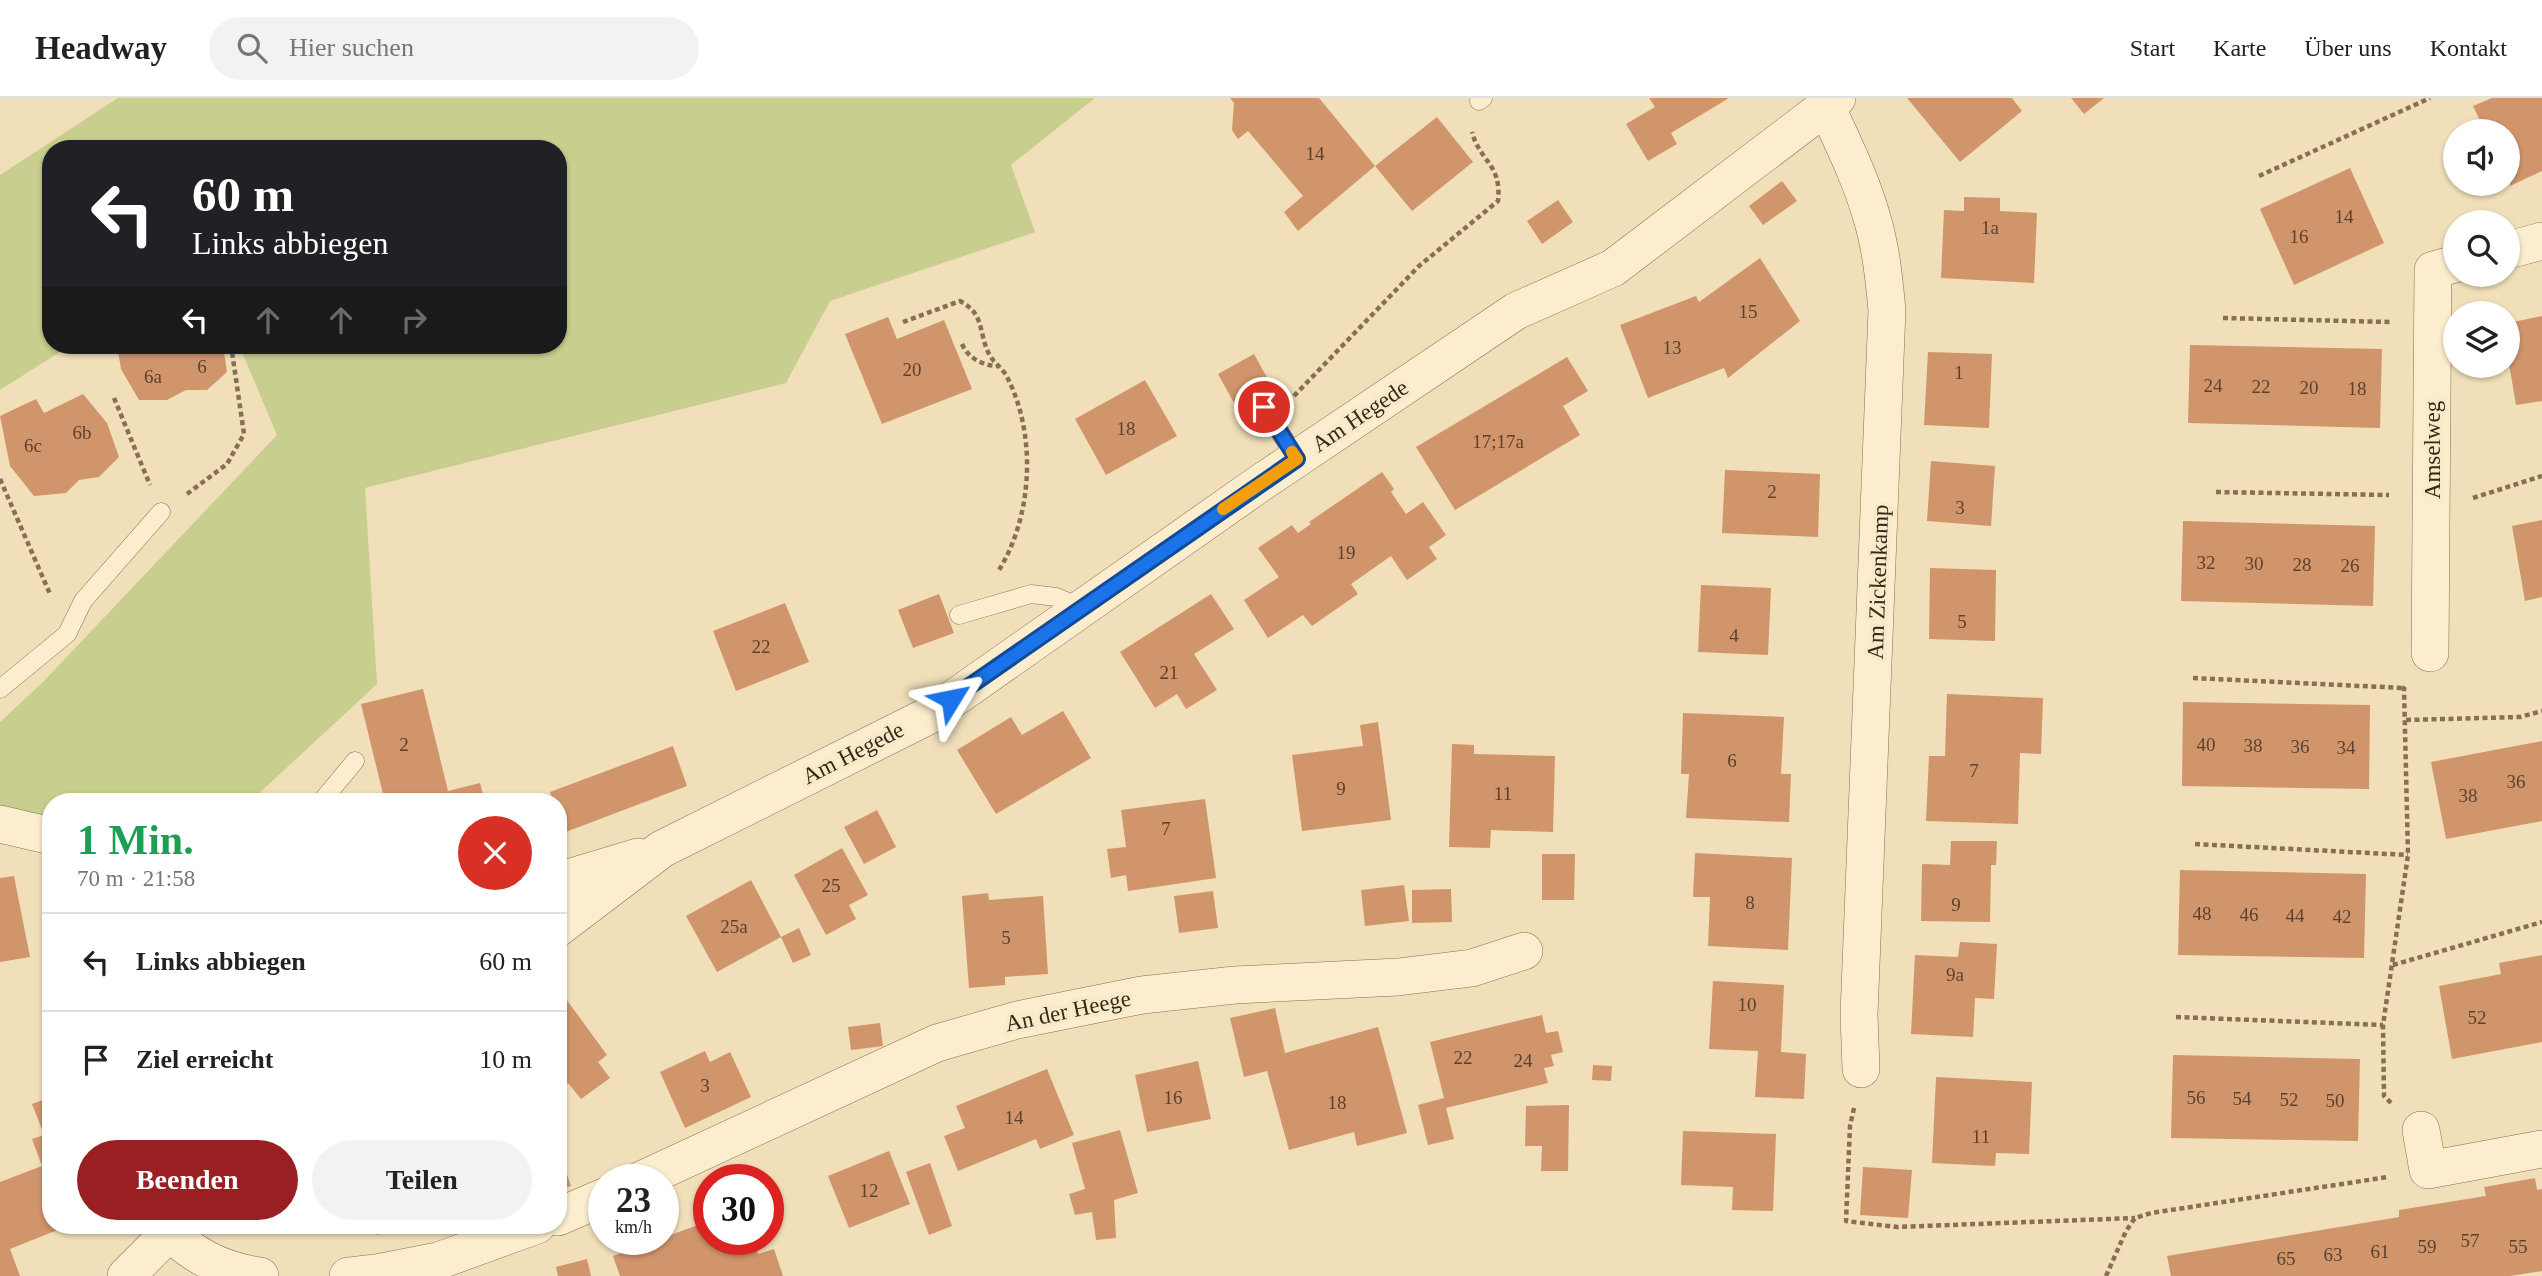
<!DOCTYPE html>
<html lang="de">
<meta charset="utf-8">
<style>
:root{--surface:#fff;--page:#f2f2f2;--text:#222;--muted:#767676;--line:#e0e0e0;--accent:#9a1f22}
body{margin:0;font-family:"Times New Roman",serif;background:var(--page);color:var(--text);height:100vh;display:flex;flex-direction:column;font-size:26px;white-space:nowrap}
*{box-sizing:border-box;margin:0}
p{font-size:23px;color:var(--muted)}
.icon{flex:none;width:38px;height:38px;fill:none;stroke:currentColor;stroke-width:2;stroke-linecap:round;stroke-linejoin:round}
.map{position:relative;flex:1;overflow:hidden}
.details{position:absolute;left:42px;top:695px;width:525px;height:441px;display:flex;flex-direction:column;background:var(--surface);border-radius:28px;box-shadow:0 2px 5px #0004}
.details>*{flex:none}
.guide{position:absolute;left:42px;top:42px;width:525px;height:214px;border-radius:28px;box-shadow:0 2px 5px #0004;background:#202124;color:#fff;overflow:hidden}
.tools{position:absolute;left:2443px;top:21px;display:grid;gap:14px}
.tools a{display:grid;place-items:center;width:77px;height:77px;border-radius:50%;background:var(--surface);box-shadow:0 2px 5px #0004;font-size:35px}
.speed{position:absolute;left:588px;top:1066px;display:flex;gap:14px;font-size:35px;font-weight:700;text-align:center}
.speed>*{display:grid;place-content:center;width:91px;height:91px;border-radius:50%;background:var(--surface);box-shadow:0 2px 5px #0004;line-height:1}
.speed small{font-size:18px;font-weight:400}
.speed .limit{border:10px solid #d22;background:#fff;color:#111}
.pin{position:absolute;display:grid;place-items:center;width:60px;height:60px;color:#fff;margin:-30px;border:4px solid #fff;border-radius:50%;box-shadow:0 2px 7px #0007}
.me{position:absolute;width:77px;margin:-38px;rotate:55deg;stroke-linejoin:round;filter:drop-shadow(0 0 5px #0008)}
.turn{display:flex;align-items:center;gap:24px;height:147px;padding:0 35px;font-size:32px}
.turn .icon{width:91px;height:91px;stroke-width:2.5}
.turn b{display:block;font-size:49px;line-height:60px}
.lanes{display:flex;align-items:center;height:66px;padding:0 35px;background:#0003;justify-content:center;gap:35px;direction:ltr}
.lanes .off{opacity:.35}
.round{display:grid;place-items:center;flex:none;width:74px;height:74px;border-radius:37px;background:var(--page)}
.headline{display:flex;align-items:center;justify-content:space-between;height:119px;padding:0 35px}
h1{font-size:42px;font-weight:700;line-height:52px;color:#1e9e55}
.primary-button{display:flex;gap:14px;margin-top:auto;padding:14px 35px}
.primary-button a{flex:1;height:80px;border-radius:42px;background:var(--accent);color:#fff;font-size:28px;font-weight:700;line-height:80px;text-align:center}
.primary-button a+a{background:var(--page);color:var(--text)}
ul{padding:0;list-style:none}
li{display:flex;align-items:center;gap:21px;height:98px;padding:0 35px;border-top:2px solid var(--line)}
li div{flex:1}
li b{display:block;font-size:26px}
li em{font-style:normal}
header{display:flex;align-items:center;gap:42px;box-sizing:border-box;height:98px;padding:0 35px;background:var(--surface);border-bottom:2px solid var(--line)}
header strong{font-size:33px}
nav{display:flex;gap:38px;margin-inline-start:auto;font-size:24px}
.search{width:490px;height:63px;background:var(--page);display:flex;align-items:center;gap:18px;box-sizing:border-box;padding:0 24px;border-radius:38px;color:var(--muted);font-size:26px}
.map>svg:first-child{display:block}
.green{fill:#c8ce8d}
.building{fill:#d1956c}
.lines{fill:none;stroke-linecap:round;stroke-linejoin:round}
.service-casing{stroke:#886e53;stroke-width:19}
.minor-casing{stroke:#886e53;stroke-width:38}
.path{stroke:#886e53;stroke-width:4.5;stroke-dasharray:5 3.5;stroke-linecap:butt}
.service{stroke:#fbedcd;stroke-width:18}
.minor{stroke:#fbedcd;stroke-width:37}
.route-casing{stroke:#114b97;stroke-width:18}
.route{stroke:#1a73e8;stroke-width:12}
.slow{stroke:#f59e0b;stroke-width:12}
.labels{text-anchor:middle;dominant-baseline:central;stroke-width:7;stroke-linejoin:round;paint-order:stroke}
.number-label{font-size:19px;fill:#5c422e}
.street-label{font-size:23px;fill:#352719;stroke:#f7eac9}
</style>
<header>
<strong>Headway</strong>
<div class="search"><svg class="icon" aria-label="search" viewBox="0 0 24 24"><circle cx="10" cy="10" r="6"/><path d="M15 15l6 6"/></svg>Hier suchen</div>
<nav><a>Start</a><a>Karte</a><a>Über uns</a><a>Kontakt</a></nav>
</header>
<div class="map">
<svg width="2542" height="1178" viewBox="0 0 2542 1178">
<rect width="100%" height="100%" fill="#f0dfb9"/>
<path class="green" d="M118,0H1095L1011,67L1035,134L830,203L786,285L365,390L377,586L253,701L246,703L51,704V723L0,710V624L43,584L277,337L239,247H558V51H51V247H71L0,292V77Z"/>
<path class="building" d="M1230,0H1319L1375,68L1298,133L1284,114L1303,98L1248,33L1238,41L1232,32L1234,5Z
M1649,0H1729L1671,35L1677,46L1648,63L1626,26L1655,9Z
M1907,0H2012L2022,13L1960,64Z
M2071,0H2104L2084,16Z
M2492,0H2542V73L2510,88L2508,33H2485L2473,8Z
M1437,19L1473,64L1412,113L1375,68Z
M2350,70L2384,145L2294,187L2260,111Z
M1782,83L1797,103L1763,127L1749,108Z
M1964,99L2000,100V113L2037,115L2034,185L1941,180L1944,112L1964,113Z
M1558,102L1573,124L1542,146L1527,123Z
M1760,160L1800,223L1728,280L1724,270L1648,300L1620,227L1696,198L1699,204Z
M2542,218V303L2516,307L2508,260V225Z
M888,219L897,241L944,222L972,291L882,326L845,236Z
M117,247H223L227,274L207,292H186L167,302H139L121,271Z
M2190,247L2382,251L2380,330L2188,325Z
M1928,254L1992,256L1989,330L1924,327Z
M1254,256L1275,294L1239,314L1218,276Z
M1567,259L1588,293L1563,308L1580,337L1455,412L1416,349Z
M1145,282L1177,338L1106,377L1075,321Z
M83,296L107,325L119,359L99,379L79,382L66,395L34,398L10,368L0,318L36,301L44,315Z
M1931,363L1995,368L1991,428L1927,423Z
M1725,372L1820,376L1818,439L1722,435Z
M1382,374L1394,391L1391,394L1406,416L1423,404L1446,437L1429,449L1437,461L1407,482L1391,458L1351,486L1358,496L1312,528L1303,517L1268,540L1244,502L1279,479L1258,450L1292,427L1298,435L1311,426L1309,424Z
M2542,422V499L2525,503L2512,428Z
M2183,423L2375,428L2373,508L2181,503Z
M1930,470L1996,472L1995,543L1929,541Z
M1701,487L1771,490L1768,557L1698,554Z
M939,496L954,535L913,550L898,512Z
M1211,496L1234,531L1194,556L1217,592L1186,611L1177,596L1155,610L1120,554Z
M785,505L809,564L736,593L713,533Z
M423,591L448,693L480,685L485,704H385L361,606Z
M1947,596L2043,600L2041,656L2020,655L2018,726L1926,723L1929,658H1945Z
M2183,604L2370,607L2369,691L2182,688Z
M1063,613L1091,660L996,716L957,652L1011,619L1022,637Z
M1683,615L1784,619L1781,676H1791L1789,724L1686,720L1689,676H1681Z
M1378,624L1391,722L1302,733L1292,657L1363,648L1360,627Z
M2542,643V723L2446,741L2431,664Z
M1452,646L1474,647V656L1555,658L1553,734L1491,732L1490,750L1449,749Z
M673,648L687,688L563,735L558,720V704H553L550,694Z
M1205,701L1216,780L1128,793L1126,777L1111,780L1107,751L1126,749L1121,712Z
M877,712L896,749L864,766L844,729Z
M1951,743H1997L1996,767H1991L1990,824L1921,823L1922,766L1950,767Z
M842,750L868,797L849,807L856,821L826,837L794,777Z
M1695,755L1792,760L1788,852L1708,848L1710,799H1693Z
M1542,756H1575L1574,802H1542Z
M2180,772L2366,776L2364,860L2178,857Z
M14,778L30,859L0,864V780Z
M751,782L781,839L717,874L686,818Z
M1404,787L1409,823L1365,828L1361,792Z
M1451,791L1452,824L1412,825V792Z
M1213,793L1218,830L1179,835L1174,798Z
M988,795L989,802L1043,798L1048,876L1005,879V887L969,890L962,798Z
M799,830L811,857L793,865L781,839Z
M1960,844L1997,846L1994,901L1975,900L1973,939L1911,936L1915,857L1958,859Z
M2542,857V944L2452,961L2439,888L2501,876L2499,865Z
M1713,883L1784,887L1781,954L1806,956L1804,1001L1755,999L1758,953L1709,951Z
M561,894L607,957L598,964L610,980L581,1001L568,985L558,992V896Z
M1275,910L1285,955L1378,929L1407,1035L1357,1048L1354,1034L1289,1052L1267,973L1244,979L1230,920Z
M1542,917L1546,935L1558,933L1563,954L1551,957L1554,968L1544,970L1548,985L1446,1010L1454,1041L1428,1047L1418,1007L1444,1000L1430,944Z
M880,925L883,948L851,952L848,929Z
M705,953L710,964L730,954L751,999L685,1030L660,974Z
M2173,957L2360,961L2358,1043L2171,1040Z
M1198,963L1211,1021L1147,1034L1135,977Z
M1593,967L1612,968L1611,983L1592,982Z
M1047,971L1074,1037L1040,1051L1036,1041L958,1073L944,1038L965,1030L956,1008Z
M1936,979L2032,984L2029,1056L1996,1055L1995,1068L1932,1065Z
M51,999V1127H70L10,1151L20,1178H0V1084L42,1068L32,1041L44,1037L32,1006Z
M1569,1007L1568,1073H1541L1542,1048H1525L1526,1008Z
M1120,1032L1138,1095L1114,1102L1116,1140L1096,1142L1092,1114L1075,1117L1069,1096L1085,1091L1072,1045Z
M1683,1033L1776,1036L1773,1113L1732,1112L1733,1089L1681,1087Z
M558,1050L571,1088L558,1092Z
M889,1053L910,1106L849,1130L828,1078Z
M930,1065L952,1128L929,1137L906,1074Z
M1863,1069L1912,1072L1908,1120L1860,1117Z
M2535,1080L2537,1092L2542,1091V1173L2510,1178H2171L2167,1158L2399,1119V1112L2486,1098L2484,1089Z
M709,1123V1141H753L758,1156L774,1151L783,1178H620L613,1158Z
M374,1127H410V1128L377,1137Z
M587,1161L591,1178H558L556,1169Z"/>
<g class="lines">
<defs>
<path id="service" d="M1479,3L1483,0
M1264,309L1297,361
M959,517L1031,496L1056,499L1082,510
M0,591L67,536L83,503L161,414
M321,704L355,663"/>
<path id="minor" d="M1826,8C1843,45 1861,81 1872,120C1881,150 1884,181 1887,212L1859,917L1861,971
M2508,152L2542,143
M2430,555L2433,172L2455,166
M0,726L51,738
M558,783L638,759
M558,830L662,751L930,617L1259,386L1516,213L1613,170L1837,0
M2421,1032L2428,1072L2542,1051
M641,1082L937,945L1017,922L1142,897L1235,887L1398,879L1472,870L1524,853
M558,1119L604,1099
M169,1133C194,1159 224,1173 260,1178
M126,1178L177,1127
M348,1178L382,1174L438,1163L537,1127"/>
</defs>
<use href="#service" class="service-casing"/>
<use href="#minor" class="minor-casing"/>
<path class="path" d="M2259,78L2430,0
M2223,220L2390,224
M903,224L960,203C985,216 978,234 989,256C993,264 1001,269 1006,277C1037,335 1033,417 999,472
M962,246C968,260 983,268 998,268
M1294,298L1419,168L1498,103C1502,66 1480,64 1472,34
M114,300L150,387
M0,381L50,496
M2216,394L2389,397
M187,396L227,366L244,336L231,247
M2473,400L2542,378
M2193,580L2404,590
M2406,622L2520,619L2542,613
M2195,746L2408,757
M2393,867L2542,824
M2176,919L2383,927
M2391,1005L2384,998L2383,927L2408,757L2404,590L2407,586
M1854,1010L1850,1028L1846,1123L1897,1129L2135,1120
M2106,1178L2126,1133L2135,1120L2151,1115L2388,1079"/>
<use href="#service" class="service"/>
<use href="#minor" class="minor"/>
</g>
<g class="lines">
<defs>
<path id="route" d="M951,601L1297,361L1264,309"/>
</defs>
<use href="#route" class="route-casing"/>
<use href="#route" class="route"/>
<path class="slow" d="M1223,411L1297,361L1292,354"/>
</g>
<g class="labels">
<g class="number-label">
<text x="1315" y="55">14</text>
<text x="2344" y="118">14</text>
<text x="1990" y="129">1a</text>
<text x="2299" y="138">16</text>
<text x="1748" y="213">15</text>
<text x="1672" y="249">13</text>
<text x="202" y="268">6</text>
<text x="912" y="271">20</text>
<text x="1959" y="274">1</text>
<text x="153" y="278">6a</text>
<text x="2213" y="287">24</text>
<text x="2261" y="288">22</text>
<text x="2309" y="289">20</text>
<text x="2357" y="290">18</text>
<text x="1126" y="330">18</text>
<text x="82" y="334">6b</text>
<text x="1498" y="343">17;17a</text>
<text x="33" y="347">6c</text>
<text x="1772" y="393">2</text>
<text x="1960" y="409">3</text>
<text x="1346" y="454">19</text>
<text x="2206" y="464">32</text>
<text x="2254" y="465">30</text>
<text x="2302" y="466">28</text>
<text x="2350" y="467">26</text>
<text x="1962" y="523">5</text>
<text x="1734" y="537">4</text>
<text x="761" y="548">22</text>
<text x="1169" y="574">21</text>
<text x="404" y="646">2</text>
<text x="2206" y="646">40</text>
<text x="2253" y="647">38</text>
<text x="2300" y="648">36</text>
<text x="2346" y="649">34</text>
<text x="1732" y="662">6</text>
<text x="1974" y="672">7</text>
<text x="2516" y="683">36</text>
<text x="1341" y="690">9</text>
<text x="1503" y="695">11</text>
<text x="2468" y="697">38</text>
<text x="1166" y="730">7</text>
<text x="831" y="787">25</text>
<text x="1750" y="804">8</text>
<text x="1956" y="806">9</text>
<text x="2202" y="815">48</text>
<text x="2249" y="816">46</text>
<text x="2295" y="817">44</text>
<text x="2342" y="818">42</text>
<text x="734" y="828">25a</text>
<text x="1006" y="839">5</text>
<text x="1955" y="876">9a</text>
<text x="1747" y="906">10</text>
<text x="2477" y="919">52</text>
<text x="1463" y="959">22</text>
<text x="1523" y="962">24</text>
<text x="705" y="987">3</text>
<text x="1173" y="999">16</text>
<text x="2196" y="999">56</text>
<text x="2242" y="1000">54</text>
<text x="2289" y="1001">52</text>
<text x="2335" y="1002">50</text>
<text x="1337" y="1004">18</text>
<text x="1014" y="1019">14</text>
<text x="1981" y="1038">11</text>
<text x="869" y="1092">12</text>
<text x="2470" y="1142">57</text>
<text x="2427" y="1148">59</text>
<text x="2518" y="1148">55</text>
<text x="2380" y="1153">61</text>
<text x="2333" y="1156">63</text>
<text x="2286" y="1160">65</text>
</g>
<g class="street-label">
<text transform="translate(1360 318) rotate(-34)">Am Hegede</text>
<text transform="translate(2432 352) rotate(-90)">Amselweg</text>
<text transform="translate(1878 484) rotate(-88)">Am Zickenkamp</text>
<text transform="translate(853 655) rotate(-27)">Am Hegede</text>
<text transform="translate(1068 913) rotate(-12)">An der Heege</text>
</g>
</g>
</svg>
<div class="tools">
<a><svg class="icon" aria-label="sound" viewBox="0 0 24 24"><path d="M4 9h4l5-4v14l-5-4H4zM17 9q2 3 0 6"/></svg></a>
<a><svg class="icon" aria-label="search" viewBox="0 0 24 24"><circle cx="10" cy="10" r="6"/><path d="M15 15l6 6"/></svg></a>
<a><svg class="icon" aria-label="layers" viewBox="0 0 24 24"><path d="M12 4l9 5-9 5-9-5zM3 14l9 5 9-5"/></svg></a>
</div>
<div class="speed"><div>23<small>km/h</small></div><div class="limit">30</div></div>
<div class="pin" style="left:1264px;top:309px;background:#d93025"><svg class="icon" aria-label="arrive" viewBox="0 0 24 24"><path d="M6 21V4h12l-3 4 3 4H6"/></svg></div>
<svg class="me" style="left:951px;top:601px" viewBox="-20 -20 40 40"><path d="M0-17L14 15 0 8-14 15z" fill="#1a73e8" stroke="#fff" stroke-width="4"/></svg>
<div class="guide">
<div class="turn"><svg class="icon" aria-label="left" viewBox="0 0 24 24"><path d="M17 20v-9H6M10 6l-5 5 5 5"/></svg><div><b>60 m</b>Links abbiegen</div></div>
<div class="lanes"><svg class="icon" aria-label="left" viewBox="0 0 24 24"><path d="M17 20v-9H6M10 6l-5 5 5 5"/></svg><svg class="icon off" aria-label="ahead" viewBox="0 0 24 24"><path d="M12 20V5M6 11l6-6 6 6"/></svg><svg class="icon off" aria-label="ahead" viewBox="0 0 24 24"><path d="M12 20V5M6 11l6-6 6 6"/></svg><svg class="icon off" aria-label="right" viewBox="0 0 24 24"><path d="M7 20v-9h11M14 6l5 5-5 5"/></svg></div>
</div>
<section class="details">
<div class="headline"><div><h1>1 Min.</h1><p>70 m · 21:58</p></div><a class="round" style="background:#d93025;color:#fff"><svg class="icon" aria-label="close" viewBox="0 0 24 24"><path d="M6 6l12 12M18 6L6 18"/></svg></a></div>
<ul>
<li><svg class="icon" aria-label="left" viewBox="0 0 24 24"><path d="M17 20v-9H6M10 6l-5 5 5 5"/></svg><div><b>Links abbiegen</b></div><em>60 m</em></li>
<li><svg class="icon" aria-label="arrive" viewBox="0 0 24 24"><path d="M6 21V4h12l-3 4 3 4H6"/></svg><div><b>Ziel erreicht</b></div><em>10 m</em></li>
</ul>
<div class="primary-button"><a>Beenden</a><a>Teilen</a></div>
</section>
</div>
